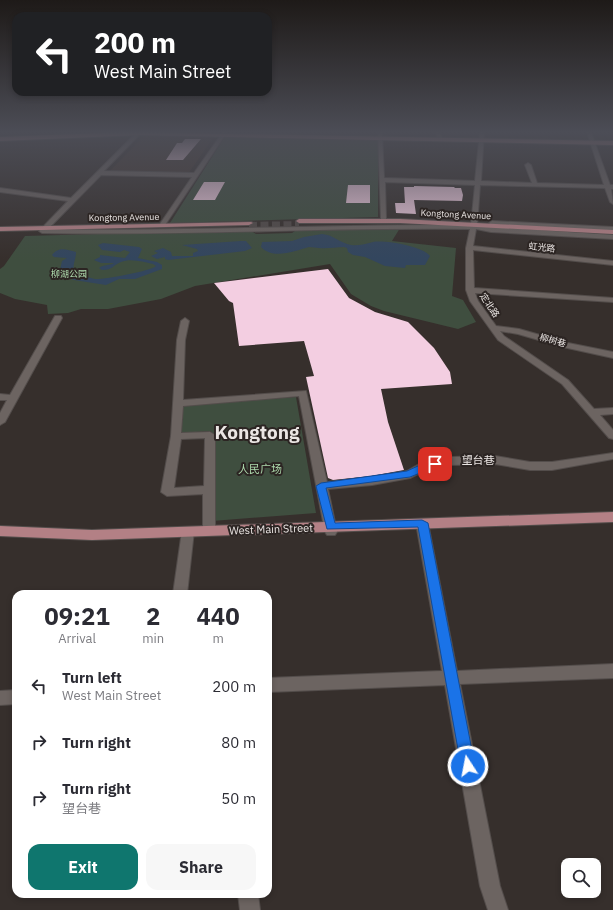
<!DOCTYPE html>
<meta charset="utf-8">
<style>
:root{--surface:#fff;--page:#f7f7f7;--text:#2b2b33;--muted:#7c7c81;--accent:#0f766e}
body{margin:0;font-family:"IBM Plex Sans","Noto Sans SC",sans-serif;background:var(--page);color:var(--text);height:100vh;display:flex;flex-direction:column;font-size:15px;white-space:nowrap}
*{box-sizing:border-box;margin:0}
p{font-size:13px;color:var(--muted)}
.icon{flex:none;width:22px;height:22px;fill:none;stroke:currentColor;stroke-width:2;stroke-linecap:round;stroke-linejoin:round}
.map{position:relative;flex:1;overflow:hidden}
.drawer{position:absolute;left:12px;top:590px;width:260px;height:308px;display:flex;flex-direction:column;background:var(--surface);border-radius:12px;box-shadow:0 2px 6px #0003}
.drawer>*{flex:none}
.hud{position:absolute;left:12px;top:12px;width:260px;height:84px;border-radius:12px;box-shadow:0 2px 6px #0003;background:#202124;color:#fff;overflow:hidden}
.controls{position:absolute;left:561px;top:858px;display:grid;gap:8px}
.controls a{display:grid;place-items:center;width:40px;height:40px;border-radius:8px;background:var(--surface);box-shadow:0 2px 6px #0003;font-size:20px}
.pin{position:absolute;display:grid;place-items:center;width:34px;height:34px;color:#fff;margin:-17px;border-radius:8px;box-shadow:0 2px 6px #0006}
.me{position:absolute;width:44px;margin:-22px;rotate:349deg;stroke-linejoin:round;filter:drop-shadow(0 0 3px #0008)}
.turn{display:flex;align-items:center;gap:14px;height:84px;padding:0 16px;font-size:18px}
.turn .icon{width:52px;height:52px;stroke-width:2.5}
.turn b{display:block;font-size:28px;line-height:34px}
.eta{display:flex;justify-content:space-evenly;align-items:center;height:68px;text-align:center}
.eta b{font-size:24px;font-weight:700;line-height:28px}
.cta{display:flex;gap:8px;margin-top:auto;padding:8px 16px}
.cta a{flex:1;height:46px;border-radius:12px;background:var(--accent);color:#fff;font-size:16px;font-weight:700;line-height:46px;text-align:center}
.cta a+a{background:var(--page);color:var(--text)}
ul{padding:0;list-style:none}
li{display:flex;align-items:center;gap:12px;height:56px;padding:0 16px}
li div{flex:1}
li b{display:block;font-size:15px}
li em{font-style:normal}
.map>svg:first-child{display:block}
.built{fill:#433630}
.green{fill:#3f4e3f}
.water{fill:#33465e}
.building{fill:#f3cee1}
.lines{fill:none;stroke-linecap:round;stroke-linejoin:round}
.major-tunnel{stroke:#514a48;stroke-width:8;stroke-dasharray:8 3.5;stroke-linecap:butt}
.minor-casing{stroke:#534d4b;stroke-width:2}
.major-casing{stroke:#534d4b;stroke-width:2}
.minor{fill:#6c6461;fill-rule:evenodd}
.major{fill:#b38085;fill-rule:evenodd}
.route{fill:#1a73e8;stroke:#114b97}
.labels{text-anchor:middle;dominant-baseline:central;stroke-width:4;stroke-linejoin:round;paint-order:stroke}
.far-street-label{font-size:9px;fill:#ebe6e4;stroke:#2c2523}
.far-park-label{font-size:9px;fill:#aedaad;stroke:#2c2523}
.street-label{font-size:11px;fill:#ebe6e4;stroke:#2c2523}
.park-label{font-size:11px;fill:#aedaad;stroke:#2c2523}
.town-label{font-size:19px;font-weight:bold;fill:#ebe6e4;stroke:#2c2523}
</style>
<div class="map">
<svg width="613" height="910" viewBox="0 0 613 910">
<rect width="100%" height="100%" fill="#362f2c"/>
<path class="built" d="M148,132H217L188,174L109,172Z"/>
<path class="green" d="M226,135L378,138V217L170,223Z
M400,228L392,241L456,248L452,296L463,300L476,322L458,329L384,311L371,306L351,294L330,264L195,286L161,299L108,309H81L68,313L48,314L47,305L15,299L0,293V269L4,266L25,236L244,230L251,231L256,234L292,233L298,229Z
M296,397L316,513L212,521L211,431L181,433L183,405Z"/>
<path class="water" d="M322,234C334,235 340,243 351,245C359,246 365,244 373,242C385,240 422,246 430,256L425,265H406L405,268L385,266L365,257L353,255L348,252L347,248L344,247C336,247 327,249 319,248C316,248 312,247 309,247C295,251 273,260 261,247L262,242L292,241L304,237Z
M241,241H246L252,248L245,251L168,260L165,259V257L157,259L151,256L158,253L154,251L163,248L171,252L172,256H193V253L198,251L197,249L182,245Z
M103,243L139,247L142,249L138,258L157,262L162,265V269L135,279H119L106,285L74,280L59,274L62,261L67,258L54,257L52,255C59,246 67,250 76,252C76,260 72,265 74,272C81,274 88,278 95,279C102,280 151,271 156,266L153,264C143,262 131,258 121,262C113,265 113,270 102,270L99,268C104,264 109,266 114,263H101L94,260L100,257V255L125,258L130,252L124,250L120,252L102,250L98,245Z"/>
<path class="building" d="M185,139H201L183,160H166L177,143H182Z
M204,182H225L215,200H193Z
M348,185H370V203H346Z
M414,186L454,187L455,188H461L463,195L462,201L414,200L416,214L396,213L395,203H405L404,187H414Z
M328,269L349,298L375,312L408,322L434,348L450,372L452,384L381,389L388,422L404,470L371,476L333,480L328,478L306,377L314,376L304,341L239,346L233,303L229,301L214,283Z"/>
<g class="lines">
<path class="major-tunnel" d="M249,226L299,225"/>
<defs>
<path id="minor" d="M137,132H142L104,171L194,173L223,132H227L165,225L160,224L192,177L101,175L48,229C189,232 330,224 471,225L475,185L385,182L386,219L381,220L378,132H382L384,178L475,181L480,132H484L481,181L532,183L525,165L528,163L531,165L537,183L604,185L587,132H591L610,185H613V189H611L613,204L610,202L605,188L480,185L477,226L613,235V239L491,232L476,229L473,246L613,261V265L473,250L474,288L613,298V302L475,293L478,301L496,326L519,329L568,343L613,352V358L563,347L518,334L500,331L504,336L568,380L594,409L613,408V414L600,415L613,430V439L609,438L562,384L498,340L470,301L466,290V248L470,229C327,227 185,236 42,233L39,231L40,230L68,201L0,192V188L71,198Z
M435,132H439L442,138H438Z
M492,221L613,227V231L490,224L489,223Z
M55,316H61L62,318L5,422L0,425V413L7,400H0V394L10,395Z
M185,318L189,321L185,340L183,400L306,391L327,482L372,477L407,471L419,464L450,457L495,456L530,462H552L613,453V459L552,470H530L495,464L450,465L426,470L410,478L372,485L328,489L337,532L335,535H327L325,532L299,396L183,406L181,433L210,432L215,435V531L213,534H205L203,531V494L167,496L161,492L171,436L177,340L181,321ZM205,438L204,486L174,488L181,439Z
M422,519L426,520L428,523L457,671L613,664V678L460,684L500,886L508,910H488L480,886L445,685L268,692V678L442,671L416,523L418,520Z
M188,527L192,528L194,531L187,594H173L182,531L184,528Z
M16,690V704L0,705V691Z
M238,894H258L260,910H240Z"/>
<path id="major" d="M128,132L613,141V145L139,135L0,141V137Z
M400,219L613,230V234L400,223H299L296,221L299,219Z
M251,222L253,223L249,225L0,231V227Z
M613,512V522L92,540L0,536V526L92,530Z"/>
</defs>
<use href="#minor" class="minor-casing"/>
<use href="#major" class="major-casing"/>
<use href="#minor" class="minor"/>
<use href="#major" class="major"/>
</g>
<linearGradient id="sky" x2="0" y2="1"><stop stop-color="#1e1a18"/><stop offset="0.51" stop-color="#4c4d56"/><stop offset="1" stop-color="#4c4d56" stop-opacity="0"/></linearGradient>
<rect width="613" height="259" fill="url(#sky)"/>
<path class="route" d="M435,461L439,464L438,466L410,477L326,488L335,523L422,520L428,523L475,766L473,771L468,773L463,771L461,766L418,527L327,529L316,486L321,483L407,471L420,465Z"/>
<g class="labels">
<g class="far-street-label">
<text transform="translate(456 214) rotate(3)">Kongtong Avenue</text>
<text transform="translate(124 217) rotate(-1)">Kongtong Avenue</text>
<text transform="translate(542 247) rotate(6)">虹光路</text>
<text transform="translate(490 305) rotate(56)">定北路</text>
<text transform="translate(553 340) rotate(16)">柳树巷</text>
</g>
<g class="far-park-label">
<text x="69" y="273">柳湖公园</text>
</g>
<g class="street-label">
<text x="478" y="460">望台巷</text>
<text transform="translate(271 529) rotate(-2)">West Main Street</text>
</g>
<g class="park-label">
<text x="260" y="469">人民广场</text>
</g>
<g class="town-label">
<text x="257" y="432">Kongtong</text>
</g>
</g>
</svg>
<div class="controls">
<a><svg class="icon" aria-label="search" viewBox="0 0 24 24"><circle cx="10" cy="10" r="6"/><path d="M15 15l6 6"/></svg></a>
</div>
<div class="pin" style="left:435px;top:464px;background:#d93025"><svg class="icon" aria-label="arrive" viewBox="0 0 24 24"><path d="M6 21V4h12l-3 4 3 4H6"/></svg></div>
<svg class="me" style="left:468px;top:766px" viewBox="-20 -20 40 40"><circle r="17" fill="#1a73e8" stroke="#fff" stroke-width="3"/><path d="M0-11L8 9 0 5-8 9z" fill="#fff"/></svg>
<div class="hud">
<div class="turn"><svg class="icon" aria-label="left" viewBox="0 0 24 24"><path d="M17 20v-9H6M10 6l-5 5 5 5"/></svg><div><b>200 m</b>West Main Street</div></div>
</div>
<section class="drawer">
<div class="eta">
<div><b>09:21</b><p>Arrival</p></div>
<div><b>2</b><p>min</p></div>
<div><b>440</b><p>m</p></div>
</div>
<ul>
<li><svg class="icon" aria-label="left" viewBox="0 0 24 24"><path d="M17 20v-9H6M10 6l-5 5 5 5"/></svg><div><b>Turn left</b><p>West Main Street</p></div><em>200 m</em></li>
<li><svg class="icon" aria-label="right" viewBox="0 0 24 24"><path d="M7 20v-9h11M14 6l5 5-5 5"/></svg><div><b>Turn right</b></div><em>80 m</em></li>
<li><svg class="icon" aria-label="right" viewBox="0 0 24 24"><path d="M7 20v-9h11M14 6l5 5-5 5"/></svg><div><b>Turn right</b><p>望台巷</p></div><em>50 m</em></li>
</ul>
<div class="cta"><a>Exit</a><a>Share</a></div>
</section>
</div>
